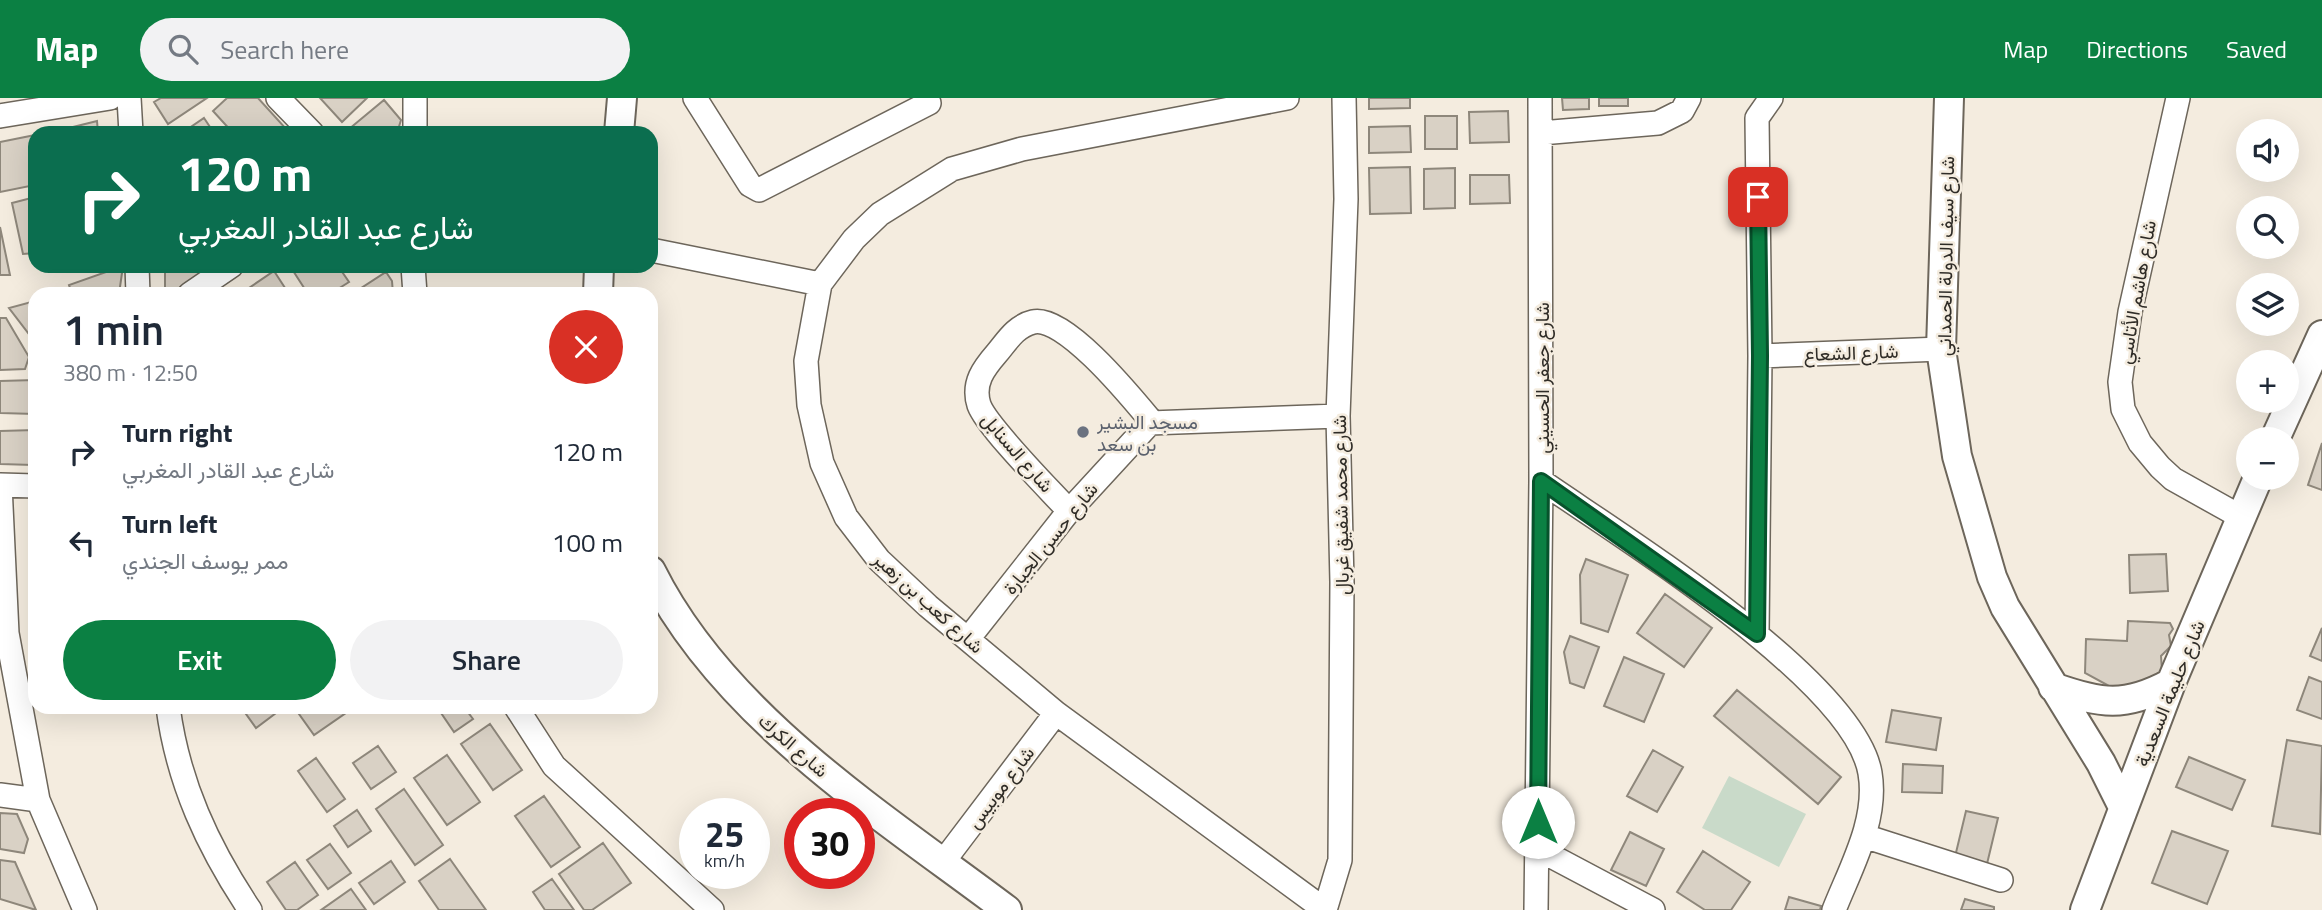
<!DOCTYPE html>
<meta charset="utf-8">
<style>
:root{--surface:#fff;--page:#f2f2f3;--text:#1f2937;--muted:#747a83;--accent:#0b8043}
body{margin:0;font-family:"Titillium Web",Vazirmatn,sans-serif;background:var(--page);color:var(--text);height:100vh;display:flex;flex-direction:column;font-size:26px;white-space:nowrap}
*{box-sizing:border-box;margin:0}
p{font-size:23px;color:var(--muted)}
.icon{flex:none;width:38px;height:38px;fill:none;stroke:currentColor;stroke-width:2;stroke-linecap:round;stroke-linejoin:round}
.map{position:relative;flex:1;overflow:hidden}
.panel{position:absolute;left:28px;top:189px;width:630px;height:427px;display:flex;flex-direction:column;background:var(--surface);border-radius:21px;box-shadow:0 7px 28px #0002}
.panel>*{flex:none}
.hud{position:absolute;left:28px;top:28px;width:630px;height:147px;border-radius:21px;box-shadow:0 7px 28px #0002;background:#0b6e4f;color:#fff;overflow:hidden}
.tools{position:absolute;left:2236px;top:21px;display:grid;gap:14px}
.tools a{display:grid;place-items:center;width:63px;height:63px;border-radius:50%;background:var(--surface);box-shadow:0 7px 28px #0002;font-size:35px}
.speed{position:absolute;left:679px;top:700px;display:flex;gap:14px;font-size:35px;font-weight:700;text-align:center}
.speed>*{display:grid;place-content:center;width:91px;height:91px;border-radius:50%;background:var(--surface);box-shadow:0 7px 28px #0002;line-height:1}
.speed small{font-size:18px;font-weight:400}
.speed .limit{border:10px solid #d22;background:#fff;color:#111}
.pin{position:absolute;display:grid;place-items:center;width:60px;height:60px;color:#fff;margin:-30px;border-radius:14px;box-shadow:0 4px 10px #0006}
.me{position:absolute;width:77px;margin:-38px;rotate:0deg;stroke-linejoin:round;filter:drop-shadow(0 0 5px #0008)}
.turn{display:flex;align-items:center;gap:24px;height:147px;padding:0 35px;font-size:32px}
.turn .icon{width:91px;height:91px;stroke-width:2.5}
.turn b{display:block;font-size:49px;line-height:60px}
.round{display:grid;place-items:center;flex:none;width:74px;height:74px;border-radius:37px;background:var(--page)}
.head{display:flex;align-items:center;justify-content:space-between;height:119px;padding:0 35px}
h1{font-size:42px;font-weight:600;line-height:52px}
.button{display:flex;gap:14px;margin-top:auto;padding:14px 35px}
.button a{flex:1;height:80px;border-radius:42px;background:var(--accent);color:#fff;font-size:28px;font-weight:600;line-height:80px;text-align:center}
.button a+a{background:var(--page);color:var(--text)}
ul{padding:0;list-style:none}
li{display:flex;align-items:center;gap:21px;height:91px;padding:0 35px}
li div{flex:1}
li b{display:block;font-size:26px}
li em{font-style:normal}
header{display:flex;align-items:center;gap:42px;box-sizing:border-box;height:98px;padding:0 35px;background:var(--accent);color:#fff}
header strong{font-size:33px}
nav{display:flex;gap:38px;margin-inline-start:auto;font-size:24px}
.search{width:490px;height:63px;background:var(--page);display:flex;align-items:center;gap:18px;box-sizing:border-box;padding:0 24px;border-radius:38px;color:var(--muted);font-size:26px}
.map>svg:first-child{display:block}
.green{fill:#c9dac9}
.building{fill:#d9d1c5;stroke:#8e877b;stroke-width:2}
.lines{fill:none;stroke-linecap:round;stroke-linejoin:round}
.minor-casing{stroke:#6d665b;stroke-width:26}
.tertiary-casing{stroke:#6d665b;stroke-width:32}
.minor{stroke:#fff;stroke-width:23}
.tertiary{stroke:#fff;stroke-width:28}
.route-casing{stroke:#07532c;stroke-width:18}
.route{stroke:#0b8043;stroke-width:12}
.worship-dot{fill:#6b7280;stroke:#f4ecdf;stroke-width:2.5}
.labels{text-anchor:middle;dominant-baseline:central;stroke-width:5;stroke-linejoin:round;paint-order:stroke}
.street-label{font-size:19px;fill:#2f2c27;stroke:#f4ecdf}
.worship-label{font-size:19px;fill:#5b616d;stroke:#f4ecdf;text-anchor:start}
</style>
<header>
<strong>Map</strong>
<div class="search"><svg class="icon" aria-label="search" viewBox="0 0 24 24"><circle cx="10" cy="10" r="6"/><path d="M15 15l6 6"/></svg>Search here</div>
<nav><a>Map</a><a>Directions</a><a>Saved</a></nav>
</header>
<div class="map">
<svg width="2322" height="812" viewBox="0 0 2322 812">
<rect width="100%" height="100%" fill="#f4ecdf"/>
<path class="green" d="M1729,678L1806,716L1779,769L1702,730Z"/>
<path class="building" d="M161,0H207L168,26L154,4Z
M227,0H258L288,33L233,35L213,13Z
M320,0H367L342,24Z
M1369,0H1410V10L1369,11Z
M1562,0H1589V11L1563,12Z
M1599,0H1628V8H1599Z
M384,2L401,22L397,35H353L349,31Z
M1508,13L1509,44L1470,45L1469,14Z
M1425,18H1457V51H1425Z
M204,20L214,35H182Z
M97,23L98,35H58L57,33Z
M1410,28L1411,54L1369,55V29Z
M35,37V87L0,94V44Z
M1410,69L1411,115L1370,116L1369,70Z
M1455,70V110L1424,111V71Z
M1470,77H1509L1510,105L1470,106Z
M35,99V155L23,156L12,105Z
M0,129L10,177H0Z
M123,168L119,196H72L69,187Z
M165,168H204L206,172L170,196H165Z
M290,168H338L349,184L330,196H308Z
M274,173L289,196H244L243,194Z
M386,174L392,183L393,196H352Z
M35,203V244L9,210Z
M0,220H6L29,259L25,271L0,272Z
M35,282V316L0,315V283Z
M35,332L33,367L0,366V333Z
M2322,345V392L2308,387Z
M2166,456L2168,493L2130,495L2129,457Z
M1586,461L1628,477L1608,534L1581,525L1580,477Z
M1665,496L1712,530L1684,569L1637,535Z
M2128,523L2170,525L2173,531L2169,537L2171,548L2161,558L2162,573L2145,584L2126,591L2109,588L2085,575L2086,541L2127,543Z
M2322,530V563L2310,558Z
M1570,538L1599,549L1584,590L1570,585L1564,554Z
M1624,559L1664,576L1644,624L1604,608Z
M2309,579L2322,584V621L2297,612Z
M1737,592L1841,679L1818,706L1714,618Z
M241,609H278L280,612L256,630Z
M294,609H352L353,610L314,637Z
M437,609H464L473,621L454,634Z
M1892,612L1941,620L1936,652L1886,644Z
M490,626L522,672L493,692L461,646Z
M2287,642L2322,648L2320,736L2272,728Z
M378,648L396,674L371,691L353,665Z
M1653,652L1683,669L1657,714L1627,698Z
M447,657L480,704L447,727L414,680Z
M2189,659L2245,682L2232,712L2176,689Z
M316,660L345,701L327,714L298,673Z
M1903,666L1943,668L1942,695L1902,694Z
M404,691L443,747L415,767L376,711Z
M544,698L580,749L551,769L515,718Z
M357,712L371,733L348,749L334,728Z
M1966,713L1998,720L1986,770L1954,763Z
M0,715L17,716L28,741L24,755L0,751Z
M2172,733L2228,753L2207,806L2152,785Z
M1630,734L1664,751L1646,788L1611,772Z
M603,745L631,785L592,812H584L559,776Z
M330,746L351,775L328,791L307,762Z
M1703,753L1750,784L1731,812H1705L1677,794Z
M450,761L486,812H439L419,783Z
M0,762L15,764L36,812L0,801Z
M391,763L405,784L374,806L359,785Z
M295,764L318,797L297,812H286L267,784Z
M552,781L574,812H545L533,794Z
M351,791L366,812H321Z
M1789,799L1821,808L1820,812H1785Z
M1965,801L1994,809V812H1961Z"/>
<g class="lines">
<defs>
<path id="minor" d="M129,0L131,35
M278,0L312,35
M695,0L750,87L759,92L929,5
M1287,0L1022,51L952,71L880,116L854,141L820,186L806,263L809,307L822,365L846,419L879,462L928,508L1056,615L1325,812
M2178,0L2130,214L2120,284L2123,311L2140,345L2160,369L2173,381L2241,419
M0,18L110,0
M415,35V0
M1541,35L1658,25L1682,13L1689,0
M651,152L820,186
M137,168L138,196
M413,168L415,196
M190,196L231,168
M1760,258L1941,251
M1541,383C1620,438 1854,582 1870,675C1878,722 1851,769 1834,812
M0,387L7,535L38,702L85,812
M0,387L35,388
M1069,413C1050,392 987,329 979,307C972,285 984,270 997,255C1007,243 1016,228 1033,224C1064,216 1132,300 1152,324
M1757,536L1760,258L1757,20L1771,0
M968,541L1069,413L1150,325L1338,318
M168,609C178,685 208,749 250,812
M516,609L554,668L712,812
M0,697L38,702
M1864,738L2001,782
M1538,751L1653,812
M943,764L1056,615
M1325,812L1340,762L1342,484L1338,318L1346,101L1344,0
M1536,812L1541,383L1540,0"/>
<path id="tertiary" d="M1949,0L1941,251L1957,358L1992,479L2005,509L2101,665L2123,709
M619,35L622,0
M598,196L599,168
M2275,341L2322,237
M651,473C723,618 881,717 1007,812
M2053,589C2101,606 2125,610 2171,585
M2085,812L2171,585L2258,380"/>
</defs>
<use href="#minor" class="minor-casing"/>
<use href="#tertiary" class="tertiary-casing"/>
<use href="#minor" class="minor"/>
<use href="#tertiary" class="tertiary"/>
</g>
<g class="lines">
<defs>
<path id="route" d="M1538,724L1541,383L1757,536L1760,258L1758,99"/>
</defs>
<use href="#route" class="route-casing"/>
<use href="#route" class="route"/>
</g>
<circle class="worship-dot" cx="1083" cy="334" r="7"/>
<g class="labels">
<g class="street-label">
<text transform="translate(1945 158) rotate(-89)">شارع سيف الدولة الحمداني</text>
<text transform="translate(2136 194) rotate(-80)">شارع هاشم الأتاسي</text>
<text transform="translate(1851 254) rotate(-2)">شارع الشعاع</text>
<text transform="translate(1541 280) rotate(-90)">شارع جعفر الحسيني</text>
<text transform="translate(1018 354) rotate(49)">شارع السنابل</text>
<text transform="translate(1340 407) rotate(-91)">شارع محمد شفيق غربال</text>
<text transform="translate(1050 440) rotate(-51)">شارع حسن الجبارة</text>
<text transform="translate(929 504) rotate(42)">شارع كعب بن زهير</text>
<text transform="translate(2169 595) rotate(-68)">شارع حليمة السعدية</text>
<text transform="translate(794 647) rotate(41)">شارع الكرك</text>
<text transform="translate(1000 689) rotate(-53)">شارع موبيس</text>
</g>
<g class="worship-label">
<text x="1097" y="323">مسجد البشير<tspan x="1097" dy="22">بن سعد</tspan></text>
</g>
</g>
</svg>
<div class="tools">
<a><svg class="icon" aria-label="sound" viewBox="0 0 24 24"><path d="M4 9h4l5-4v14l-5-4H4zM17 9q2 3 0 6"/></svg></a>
<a><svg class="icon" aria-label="search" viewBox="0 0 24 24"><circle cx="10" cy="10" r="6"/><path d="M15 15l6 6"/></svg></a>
<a><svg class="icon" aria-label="layers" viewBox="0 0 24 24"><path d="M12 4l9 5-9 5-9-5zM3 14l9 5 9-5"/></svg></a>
<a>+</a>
<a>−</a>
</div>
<div class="speed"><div>25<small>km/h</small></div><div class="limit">30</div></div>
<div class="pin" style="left:1758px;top:99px;background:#d93025"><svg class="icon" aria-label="arrive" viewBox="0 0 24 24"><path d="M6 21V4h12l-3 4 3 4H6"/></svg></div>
<svg class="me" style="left:1538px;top:724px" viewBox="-20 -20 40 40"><circle r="19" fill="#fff"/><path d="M0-13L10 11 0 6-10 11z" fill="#0b8043"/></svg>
<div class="hud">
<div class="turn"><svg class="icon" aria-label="right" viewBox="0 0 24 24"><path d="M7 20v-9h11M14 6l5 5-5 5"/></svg><div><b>120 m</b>شارع عبد القادر المغربي</div></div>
</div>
<section class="panel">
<div class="head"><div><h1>1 min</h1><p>380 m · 12:50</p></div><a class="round" style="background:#d93025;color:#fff"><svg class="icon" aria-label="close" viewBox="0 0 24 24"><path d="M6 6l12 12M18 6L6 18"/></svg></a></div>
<ul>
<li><svg class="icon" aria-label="right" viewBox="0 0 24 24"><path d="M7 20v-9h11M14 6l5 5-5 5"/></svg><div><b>Turn right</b><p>شارع عبد القادر المغربي</p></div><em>120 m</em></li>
<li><svg class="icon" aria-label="left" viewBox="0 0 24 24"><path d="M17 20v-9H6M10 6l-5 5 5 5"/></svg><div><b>Turn left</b><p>ممر يوسف الجندي</p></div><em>100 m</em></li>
</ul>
<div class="button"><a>Exit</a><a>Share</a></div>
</section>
</div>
